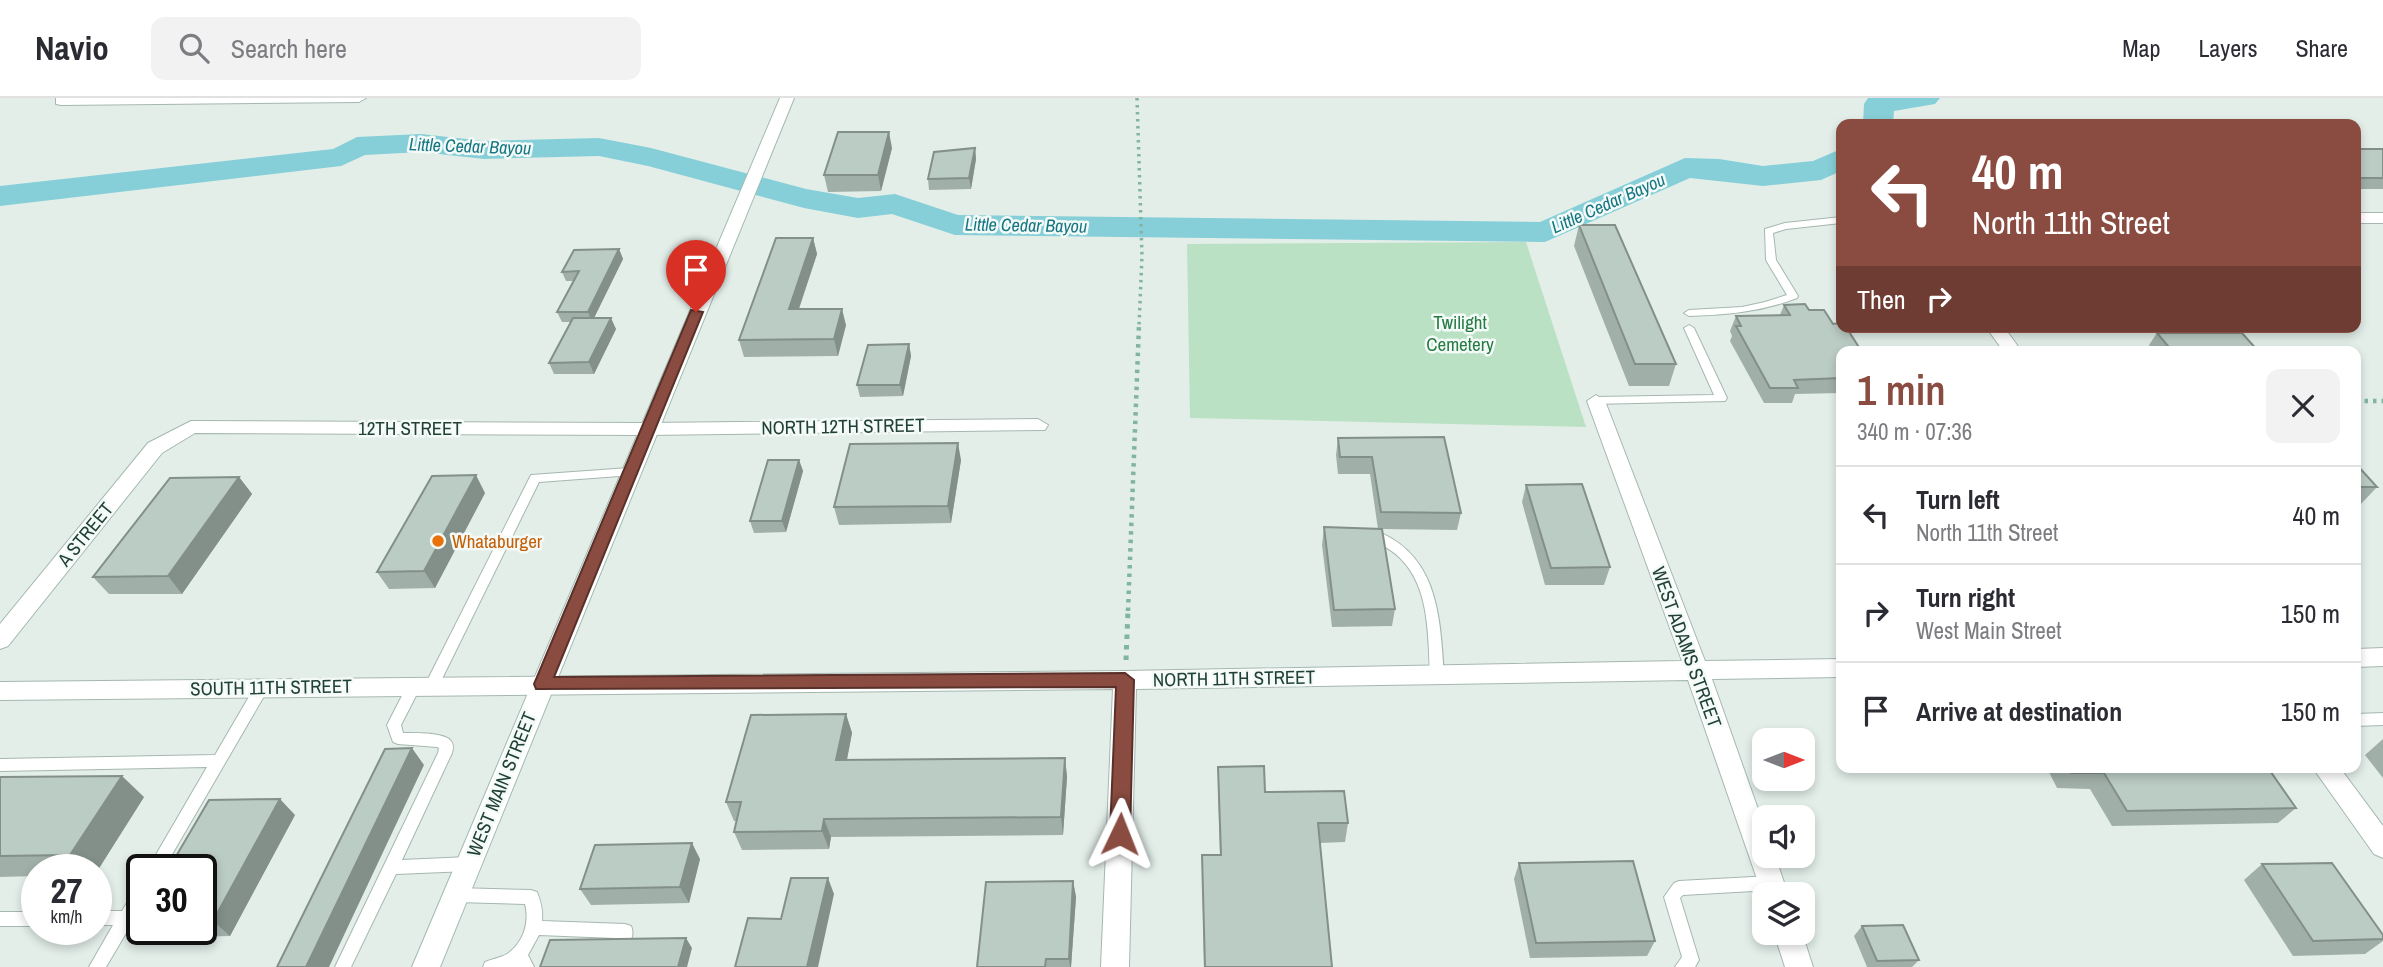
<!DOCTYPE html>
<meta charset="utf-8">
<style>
:root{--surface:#fff;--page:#f2f2f3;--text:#2b2b33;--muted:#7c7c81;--line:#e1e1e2;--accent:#8a4c40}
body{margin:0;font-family:"Archivo Narrow",sans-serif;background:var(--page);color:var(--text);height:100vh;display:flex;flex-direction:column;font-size:26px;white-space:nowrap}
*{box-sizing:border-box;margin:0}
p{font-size:23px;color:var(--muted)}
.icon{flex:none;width:38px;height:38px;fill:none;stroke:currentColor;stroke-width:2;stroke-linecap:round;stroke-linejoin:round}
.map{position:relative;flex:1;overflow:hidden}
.details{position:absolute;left:1836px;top:248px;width:525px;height:427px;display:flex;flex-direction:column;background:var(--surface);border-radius:14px;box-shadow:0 4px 10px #0003}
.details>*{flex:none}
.banner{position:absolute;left:1836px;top:21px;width:525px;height:214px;border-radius:14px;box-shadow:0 4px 10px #0003;background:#8a4c40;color:#fff;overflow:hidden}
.needle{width:46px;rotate:90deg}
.fabs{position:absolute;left:1752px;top:630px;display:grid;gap:14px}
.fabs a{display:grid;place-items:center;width:63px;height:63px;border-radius:14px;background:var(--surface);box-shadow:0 4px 10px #0003;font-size:35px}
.speed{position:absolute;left:21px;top:756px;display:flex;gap:14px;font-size:35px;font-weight:700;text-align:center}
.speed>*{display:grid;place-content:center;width:91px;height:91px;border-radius:50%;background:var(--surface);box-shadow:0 4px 10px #0003;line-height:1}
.speed small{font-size:18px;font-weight:400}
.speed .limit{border:4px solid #111;border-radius:10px;background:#fff;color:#111}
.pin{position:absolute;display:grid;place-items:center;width:60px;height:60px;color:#fff;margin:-72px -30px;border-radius:50% 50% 50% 0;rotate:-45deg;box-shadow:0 0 7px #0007}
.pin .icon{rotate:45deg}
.me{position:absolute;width:77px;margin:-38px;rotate:2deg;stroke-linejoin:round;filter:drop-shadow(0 0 5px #0008)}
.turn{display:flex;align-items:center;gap:24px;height:147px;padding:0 21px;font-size:32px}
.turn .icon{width:91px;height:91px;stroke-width:2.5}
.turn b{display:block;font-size:49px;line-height:60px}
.then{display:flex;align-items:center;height:66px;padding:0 21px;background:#0003;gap:14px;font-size:26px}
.round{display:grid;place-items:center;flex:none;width:74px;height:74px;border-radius:14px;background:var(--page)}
.overview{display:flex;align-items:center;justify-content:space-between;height:119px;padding:0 21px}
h1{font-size:42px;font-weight:600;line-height:52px;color:var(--accent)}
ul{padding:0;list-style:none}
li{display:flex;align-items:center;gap:21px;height:98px;padding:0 21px;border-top:2px solid var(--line)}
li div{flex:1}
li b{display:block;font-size:26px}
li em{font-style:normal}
header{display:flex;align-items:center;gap:42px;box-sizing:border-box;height:98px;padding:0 35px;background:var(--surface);border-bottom:2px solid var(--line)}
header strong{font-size:33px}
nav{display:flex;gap:38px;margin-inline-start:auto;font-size:24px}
.search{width:490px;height:63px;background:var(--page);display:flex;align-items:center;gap:18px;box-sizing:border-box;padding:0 24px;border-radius:14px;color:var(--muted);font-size:26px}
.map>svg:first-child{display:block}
.green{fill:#bae1c3}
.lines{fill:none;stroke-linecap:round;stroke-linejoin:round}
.river{fill:#86cfd8;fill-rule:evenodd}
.lane-casing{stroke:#a5b7b0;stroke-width:2}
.street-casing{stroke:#a5b7b0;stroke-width:2}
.secondary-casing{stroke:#a0bbb0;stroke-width:2}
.path-far2{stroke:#81b5a2;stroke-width:3.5;stroke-dasharray:2.5 4.5;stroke-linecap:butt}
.path-far1{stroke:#81b5a2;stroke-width:4.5;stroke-dasharray:3.5 5;stroke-linecap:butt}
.path{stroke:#81b5a2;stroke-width:5;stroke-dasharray:4.5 6;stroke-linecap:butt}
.lane{fill:#fff;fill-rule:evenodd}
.street{fill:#fff;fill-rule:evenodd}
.secondary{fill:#fff;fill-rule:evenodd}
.wall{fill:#a1afa9}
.shaded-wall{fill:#838f89}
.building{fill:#bbccc4;stroke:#838f89;stroke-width:2}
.route{fill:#8a4c40;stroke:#5a312a;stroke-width:2}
.food-dot{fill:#e8710a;stroke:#f4faf7;stroke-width:2.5}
.labels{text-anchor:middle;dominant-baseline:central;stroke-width:5;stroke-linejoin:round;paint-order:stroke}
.far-water-label{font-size:18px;font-style:italic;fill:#157683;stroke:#f4faf7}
.park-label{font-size:19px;fill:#277c44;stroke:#f4faf7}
.street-label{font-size:19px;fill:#214137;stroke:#f4faf7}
.food-label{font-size:19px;fill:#c56008;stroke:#f4faf7;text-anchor:start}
</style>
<header>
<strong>Navio</strong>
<div class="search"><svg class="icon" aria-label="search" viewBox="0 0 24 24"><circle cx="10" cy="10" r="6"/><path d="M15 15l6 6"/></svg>Search here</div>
<nav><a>Map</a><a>Layers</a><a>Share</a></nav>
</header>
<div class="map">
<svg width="2383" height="869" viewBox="0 0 2383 869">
<rect width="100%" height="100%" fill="#e3eee9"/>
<path class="green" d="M1526,144L1586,329L1190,320L1187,146Z"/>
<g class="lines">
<path class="river" d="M1868,0H1940L1935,6L1894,13L1893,26H1863L1864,6Z
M421,36L484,43L599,40L651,50L806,91L858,100L895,96L958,117L1540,124L1685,60L1719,61L1763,68L1813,63L1841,51V73L1821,82L1763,88L1690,80L1545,144L955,137L892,116L858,120L804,110L648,68L599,58L484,61L421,54L365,57L341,68L0,108V88L333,51L357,39Z"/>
<defs>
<path id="lane" d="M1841,119V125L1786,131L1773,135L1776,162L1798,198L1797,200C1761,214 1726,217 1689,218L1684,215L1689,212L1742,209L1765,204L1787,197L1766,162L1765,131L1785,125Z
M1689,227L1694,230L1727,300L1725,303L1592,306L1590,303L1592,300L1596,299L1714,297L1684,230Z
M629,370L635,374L633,377L539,384L437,591L432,592L427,591L425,587L531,377Z
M1371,431C1438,454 1440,517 1444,577L1442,581L1437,582L1432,581L1430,577C1428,538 1430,488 1399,459C1390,450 1377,445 1367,438L1365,435L1367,432Z
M414,583L419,584L421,588L401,627L403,635C414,635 444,634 451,643C454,647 453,651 452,655L402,762L468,759L473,761L476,766L473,771L468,773L396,776L351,869H335L438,655L439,650L437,649L398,646L393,644L387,627L409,584Z
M262,584L267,585L269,589L267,593L163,772H147L207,669L0,673V661L215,657L257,585Z
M2383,615V627L2356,628V616Z
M1771,778L1776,780L1779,785L1776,790L1771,792L1683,797L1680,800L1699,862L1695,869H1675L1682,859L1664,799L1674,785L1679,783Z
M142,786V808L106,869H89L113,827H96V813H122L137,788Z
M456,790L531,792L537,794C541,804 543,812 542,823L625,826L631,828C634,835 632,840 629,846L623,848L617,846L615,840L539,837L528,857L534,869H483L485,864C492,861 500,860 507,856C523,845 530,825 525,806L456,804L450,802L448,797L450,792Z
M0,814H37V828H0Z"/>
<path id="street" d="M56,0H366L359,4L61,7L56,6Z
M2356,115H2383V125H2356Z
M1986,229H2004L2022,254H2004Z
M1596,297L1605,303L1705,563L1841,561V579L1712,581L1764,728V758H1775L1788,796H1764V801L1688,582L1136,591L1129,869H1101L1113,591L0,602V584L1125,573L1682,563L1587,303Z
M1038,321L1048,327L1045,332L647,337L195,335L162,355L8,548L0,551V526L148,345L191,323L647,325Z
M2383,550V568L2356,569V551Z
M2313,670H2340L2383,728V760L2374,756Z
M1774,835H1802L1813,869H1785Z"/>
<path id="secondary" d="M780,0H794L440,869H412Z"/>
</defs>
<use href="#lane" class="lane-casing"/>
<use href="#street" class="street-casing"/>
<use href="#secondary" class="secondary-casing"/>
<path class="path-far2" d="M1137,0L1142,158L1139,228"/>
<path class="path-far1" d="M2356,303H2383
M1128,513L1139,227"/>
<path class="path" d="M1126,562L1128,512"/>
<use href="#lane" class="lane"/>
<use href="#street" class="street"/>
<use href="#secondary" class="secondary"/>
</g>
<path class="wall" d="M892,50L881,93L828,94L824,77Z
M975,50L976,61L971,91L929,92L928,81Z
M2356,51H2383V91H2356Z
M1579,127L1676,266L1669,288H1629L1574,148Z
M813,140L817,156L799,211L846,227L838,258L744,259L739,242Z
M619,151L623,161L594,220L616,231L594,276H554L549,265L571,224H562L557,214L574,183H566L562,174Z
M1784,207L1841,254V295L1795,296L1792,305H1764L1730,243L1732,238L1730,233L1736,218L1780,217Z
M2157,235L2259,254H2155L2149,247Z
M909,246L911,258L903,298L860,299L857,287Z
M1444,339L1461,415L1457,432L1382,431L1395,511L1392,528L1332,529L1322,447L1324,429L1378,431L1370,376H1338L1336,357L1338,340Z
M799,362L803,373L786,434L754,435L750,423Z
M961,362L951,425L839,427L834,409Z
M2356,366L2377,389L2361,406H2356Z
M239,379L252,396L182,496H109L93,479Z
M1526,387L1610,469L1604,487H1545L1522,404Z
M485,395L435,490L389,491L377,474Z
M846,616L852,635L847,662L1065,660L1067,679L1063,737L831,739L829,751L742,752L734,734L737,723H734L726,704Z
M2383,641V680L2365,657Z
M1218,669L1265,694L1348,725L1345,744L1320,745L1332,869H1204L1202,757H1220L1218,689Z
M2047,670H2268L2296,710L2278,725L2112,728L2090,691L2057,690Z
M0,679L144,699L96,775V772H37V778L0,779Z
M295,717L230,838L156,840L145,831H201V772Z
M700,761L689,805L591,807L580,791Z
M1519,765L1655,843L1647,858L1530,860L1514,781Z
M2262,766L2383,837V843L2365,856L2293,858L2244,782Z
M1073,783L1076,799L1071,869H977Z
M1862,828L1919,862L1912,869H1867L1854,838Z"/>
<path class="shaded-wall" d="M889,34L892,50L881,93L878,77Z
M975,50L976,61L971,91L969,80Z
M813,140L817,156L793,228L789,211Z
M619,151L623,161L592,224L588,214Z
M842,211L846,227L838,258L834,241Z
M611,220L616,231L594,276L589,264Z
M909,246L911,258L903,298L900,287Z
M958,345L961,362L951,425L948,408Z
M799,362L803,373L786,434L782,423Z
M476,377L485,395L435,490L424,473Z
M239,379L252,396L182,496L168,478Z
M846,616L852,635L843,681L836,662Z
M412,650L424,667L329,869H306Z
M1065,660L1067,679L1063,737L1061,719Z
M122,678L144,699L96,775V772H88L70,757Z
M280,701L295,717L230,838L213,823Z
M824,721L831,739L829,751L822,733Z
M692,745L700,761L689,805L680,789Z
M828,780L834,796L818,869H807Z
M1073,783L1076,799L1071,869H1070L1069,861Z
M686,840L692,850L687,869H678Z"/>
<path class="building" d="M838,34H889L878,77H824Z
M975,50L969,80L928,81L934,54Z
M2356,51H2383V80H2356Z
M1579,127H1615L1676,266H1635Z
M776,140H813L789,211H842L834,241L739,242Z
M619,151L588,214H557L579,173L562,174L574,152Z
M1805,206L1809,212H1824L1833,226L1841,225V229H1846L1862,254H1841V280L1794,282L1798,290H1770L1736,228H1741L1736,218L1790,217L1784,207Z
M573,220H611L589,264L549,265Z
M2157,235H2242L2259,254H2173Z
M909,246L900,287H857L868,247Z
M1444,339L1461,415L1381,414L1372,359H1340L1338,340Z
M958,345L948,408L834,409L850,346Z
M768,362H799L782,423H750Z
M2356,366L2377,389H2356Z
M476,377L424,473L377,474L432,378Z
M239,379L168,478L93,479L170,380Z
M1582,386L1610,469L1551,470L1526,387Z
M1324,429L1382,431L1395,511L1334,512Z
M846,616L836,662L1065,660L1061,719L824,721L822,733L734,734L741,704H726L751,617Z
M412,650L306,869H277L385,651Z
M1264,668L1265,694L1344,693L1348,725H1318L1332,869H1205L1202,757H1221L1218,669Z
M2068,670H2268L2296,710L2127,713L2104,675H2071Z
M122,678L70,757L0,758V679Z
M280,701L213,823H201V772H168L209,702Z
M692,745L680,789L580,791L595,747Z
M1633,763L1655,843L1536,845L1519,765Z
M2332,765L2383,837V841L2313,843L2262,766Z
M791,780H828L807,869H735L748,820L781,821Z
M1073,783L1069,861H1046L1045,869H977L986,784Z
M142,817V825H137Z
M1903,827L1919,862L1877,863L1862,828Z
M686,840L678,869H540L550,842Z"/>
<path class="route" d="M691,212L703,214L554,579L1125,575L1134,582L1130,736L1127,742L1120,745L1113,742L1110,736L1116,589L536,591L534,586Z"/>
<circle class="food-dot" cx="438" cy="443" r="7"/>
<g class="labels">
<g class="far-water-label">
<text transform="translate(470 48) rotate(2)">Little Cedar Bayou</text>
<text transform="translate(1608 105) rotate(-24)">Little Cedar Bayou</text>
<text transform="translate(1026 127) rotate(1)">Little Cedar Bayou</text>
</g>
<g class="park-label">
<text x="1460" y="224">Twilight<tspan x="1460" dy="22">Cemetery</tspan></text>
</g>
<g class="street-label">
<text transform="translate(843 328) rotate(-1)">NORTH 12TH STREET</text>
<text x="410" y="330">12TH STREET</text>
<text transform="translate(85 436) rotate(-51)">A STREET</text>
<text transform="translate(1687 549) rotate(70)">WEST ADAMS STREET</text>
<text transform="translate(1234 580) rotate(-1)">NORTH 11TH STREET</text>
<text transform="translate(271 589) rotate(-1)">SOUTH 11TH STREET</text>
<text transform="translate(501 686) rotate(-68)">WEST MAIN STREET</text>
</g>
<g class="food-label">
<text x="452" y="443">Whataburger</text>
</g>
</g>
</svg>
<div class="fabs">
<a><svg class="needle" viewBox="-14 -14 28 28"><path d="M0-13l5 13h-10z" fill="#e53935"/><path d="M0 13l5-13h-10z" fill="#7c7c81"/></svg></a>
<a><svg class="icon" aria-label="sound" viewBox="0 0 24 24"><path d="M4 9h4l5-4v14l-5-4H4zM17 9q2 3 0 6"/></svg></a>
<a><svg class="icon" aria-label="layers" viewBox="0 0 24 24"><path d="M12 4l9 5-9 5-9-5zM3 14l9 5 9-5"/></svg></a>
</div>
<div class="speed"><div>27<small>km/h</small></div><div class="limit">30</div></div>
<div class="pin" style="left:696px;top:214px;background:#d93025"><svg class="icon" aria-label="arrive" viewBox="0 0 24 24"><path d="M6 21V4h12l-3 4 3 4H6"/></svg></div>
<svg class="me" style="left:1120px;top:736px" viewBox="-20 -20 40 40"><path d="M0-17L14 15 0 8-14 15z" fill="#8a4c40" stroke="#fff" stroke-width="4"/></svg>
<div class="banner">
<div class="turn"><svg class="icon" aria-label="left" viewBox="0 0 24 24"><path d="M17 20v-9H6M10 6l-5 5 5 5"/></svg><div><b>40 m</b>North 11th Street</div></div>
<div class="then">Then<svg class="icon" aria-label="right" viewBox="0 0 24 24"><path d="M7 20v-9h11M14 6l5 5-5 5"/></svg></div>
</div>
<section class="details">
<div class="overview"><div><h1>1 min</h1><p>340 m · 07:36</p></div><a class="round"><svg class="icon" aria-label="close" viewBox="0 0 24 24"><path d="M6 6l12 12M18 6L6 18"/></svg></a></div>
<ul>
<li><svg class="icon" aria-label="left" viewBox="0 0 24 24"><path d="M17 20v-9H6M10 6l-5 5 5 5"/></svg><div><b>Turn left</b><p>North 11th Street</p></div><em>40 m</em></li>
<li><svg class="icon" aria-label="right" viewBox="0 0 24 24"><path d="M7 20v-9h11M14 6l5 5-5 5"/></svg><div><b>Turn right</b><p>West Main Street</p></div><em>150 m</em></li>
<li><svg class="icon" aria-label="arrive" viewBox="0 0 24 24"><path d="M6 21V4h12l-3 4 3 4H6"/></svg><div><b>Arrive at destination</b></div><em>150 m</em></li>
</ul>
</section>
</div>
